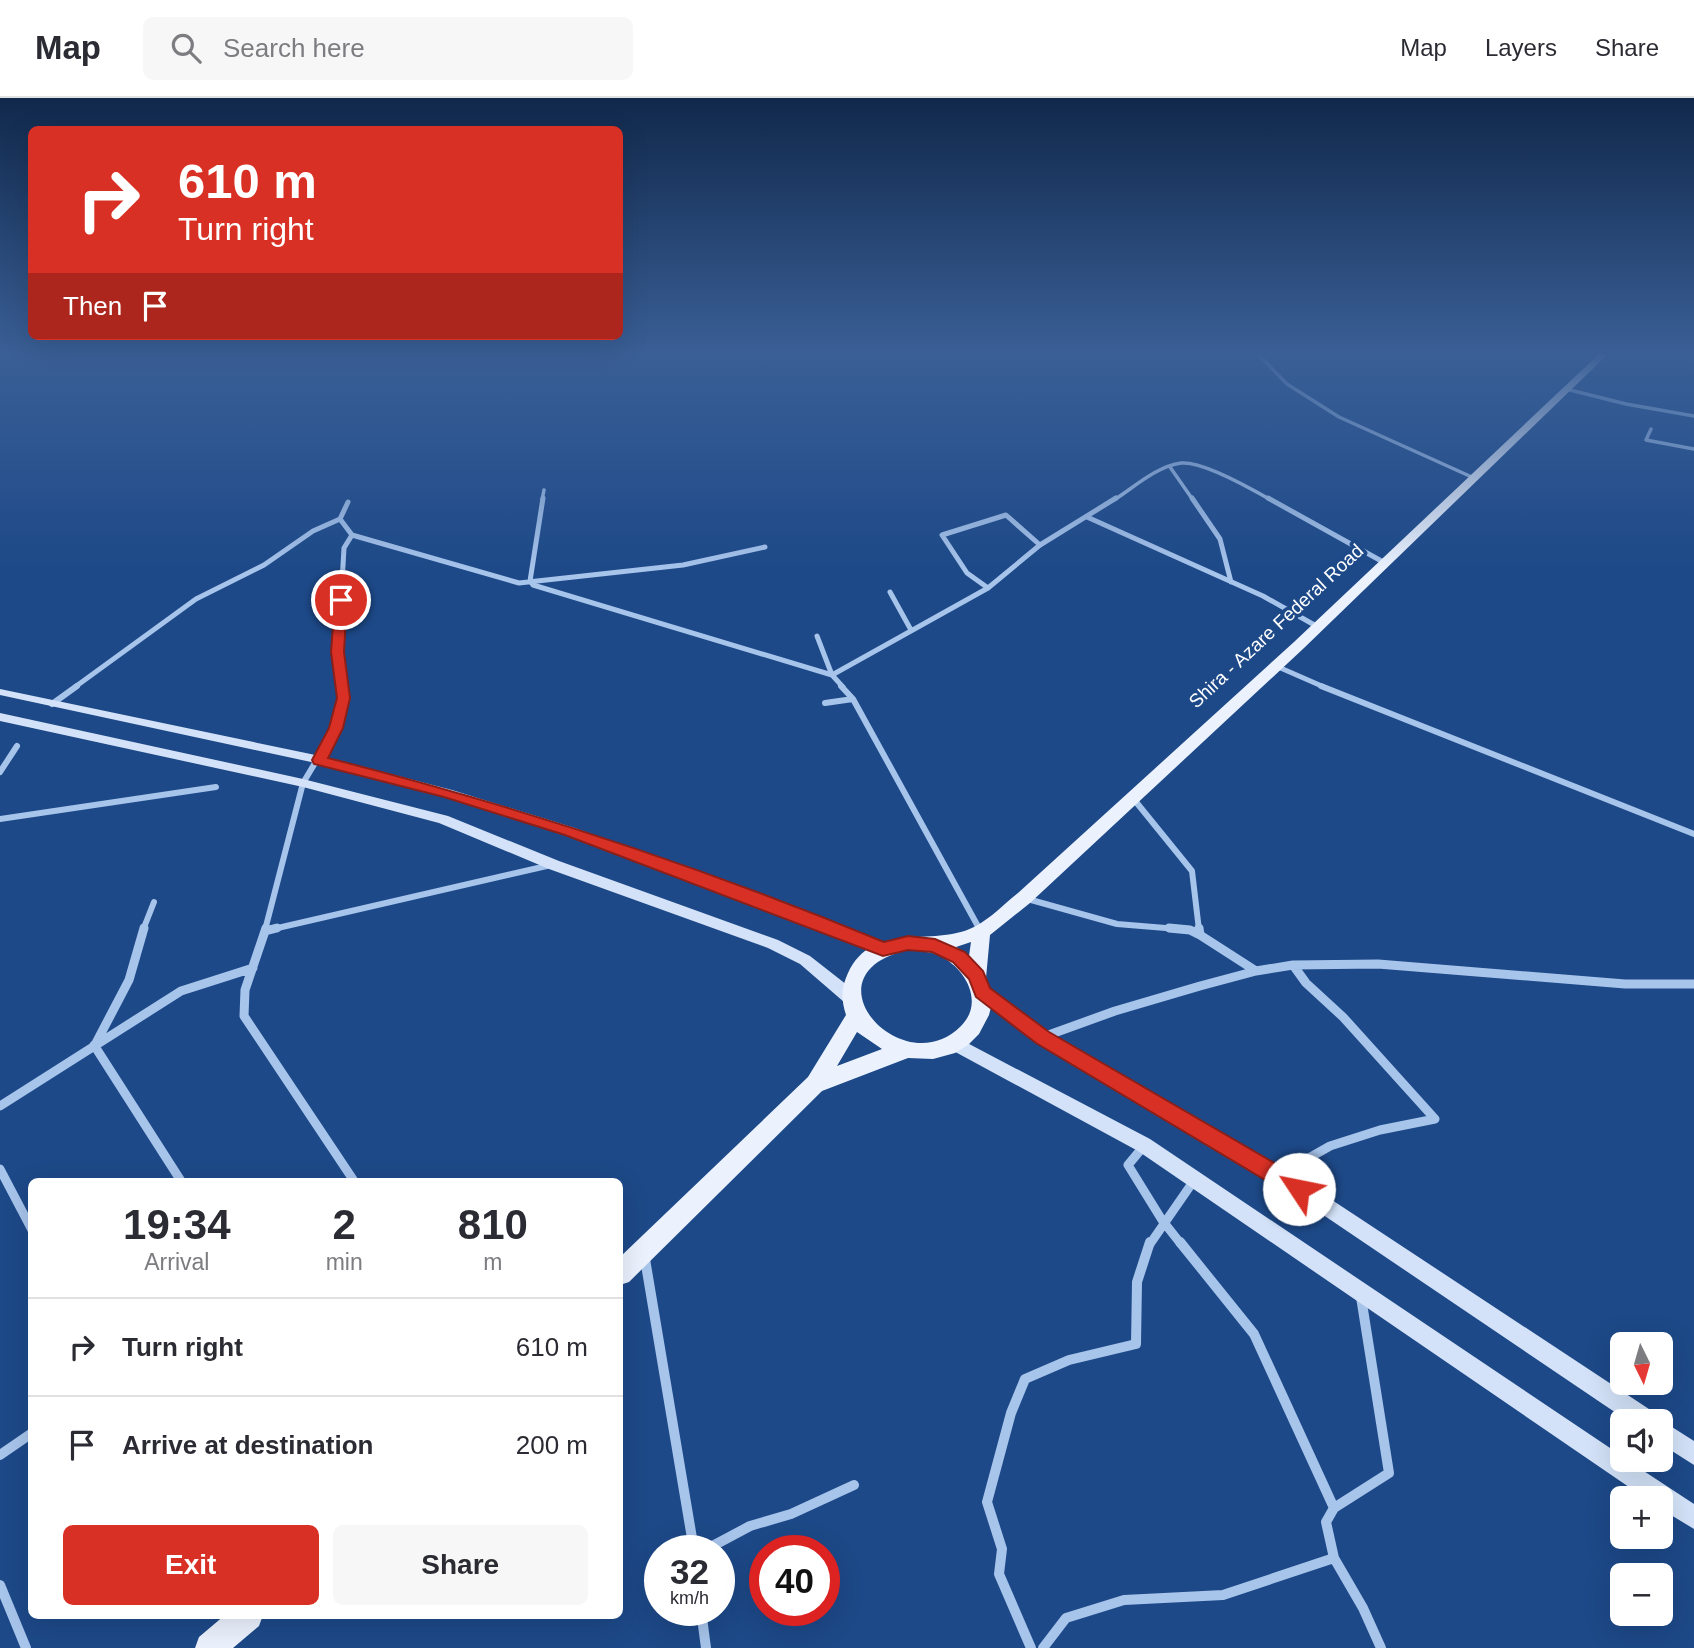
<!DOCTYPE html>
<meta charset="utf-8">
<style>
:root{--surface:#fff;--page:#f7f7f7;--text:#2b2b33;--muted:#7c7c81;--line:#e1e1e2;--accent:#d93025}
body{margin:0;font-family:Arial,sans-serif;background:var(--page);color:var(--text);height:100vh;display:flex;flex-direction:column;font-size:26px;white-space:nowrap}
*{box-sizing:border-box;margin:0}
p{font-size:23px;color:var(--muted)}
.icon{flex:none;width:38px;height:38px;fill:none;stroke:currentColor;stroke-width:2;stroke-linecap:round;stroke-linejoin:round}
.map{position:relative;flex:1;overflow:hidden}
.drawer{position:absolute;left:28px;top:1080px;width:595px;height:441px;display:flex;flex-direction:column;background:var(--surface);border-radius:10px;box-shadow:0 7px 28px #0002}
.drawer>*{flex:none}
.top-card{position:absolute;left:28px;top:28px;width:595px;height:214px;border-radius:10px;box-shadow:0 7px 28px #0002;background:#d93025;color:#fff;overflow:hidden}
.needle{width:46px;rotate:175deg}
.fabs{position:absolute;left:1610px;top:1234px;display:grid;gap:14px}
.fabs a{display:grid;place-items:center;width:63px;height:63px;border-radius:10px;background:var(--surface);box-shadow:0 7px 28px #0002;font-size:35px}
.speed{position:absolute;left:644px;top:1437px;display:flex;gap:14px;font-size:35px;font-weight:700;text-align:center}
.speed>*{display:grid;place-content:center;width:91px;height:91px;border-radius:50%;background:var(--surface);box-shadow:0 7px 28px #0002;line-height:1}
.speed small{font-size:18px;font-weight:400}
.speed .limit{border:10px solid #d22;background:#fff;color:#111}
.pin{position:absolute;display:grid;place-items:center;width:60px;height:60px;color:#fff;margin:-30px;border:4px solid #fff;border-radius:50%;box-shadow:0 2px 7px #0007}
.me{position:absolute;width:77px;margin:-38px;rotate:304deg;stroke-linejoin:round;filter:drop-shadow(0 0 5px #0008)}
.turn{display:flex;align-items:center;gap:24px;height:147px;padding:0 35px;font-size:32px}
.turn .icon{width:91px;height:91px;stroke-width:2.5}
.turn b{display:block;font-size:49px;line-height:60px}
.then{display:flex;align-items:center;height:66px;padding:0 35px;background:#0003;gap:14px;font-size:26px}
.eta{display:flex;justify-content:space-evenly;align-items:center;height:119px;text-align:center}
.eta b{font-size:42px;font-weight:700;line-height:49px}
.primary-button{display:flex;gap:14px;margin-top:auto;padding:14px 35px}
.primary-button a{flex:1;height:80px;border-radius:10px;background:var(--accent);color:#fff;font-size:28px;font-weight:700;line-height:80px;text-align:center}
.primary-button a+a{background:var(--page);color:var(--text)}
ul{padding:0;list-style:none}
li{display:flex;align-items:center;gap:21px;height:98px;padding:0 35px;border-top:2px solid var(--line)}
li div{flex:1}
li b{display:block;font-size:26px}
li em{font-style:normal}
header{display:flex;align-items:center;gap:42px;box-sizing:border-box;height:98px;padding:0 35px;background:var(--surface);border-bottom:2px solid var(--line)}
header strong{font-size:33px}
nav{display:flex;gap:38px;margin-inline-start:auto;font-size:24px}
.search{width:490px;height:63px;background:var(--page);display:flex;align-items:center;gap:18px;box-sizing:border-box;padding:0 24px;border-radius:10px;color:var(--muted);font-size:26px}
.map>svg:first-child{display:block}
.lines{fill:none;stroke-linecap:round;stroke-linejoin:round}
.street-far4{stroke:#a7c4eb;stroke-width:3.5}
.street-far3{stroke:#a7c4eb;stroke-width:5}
.street-far2{stroke:#a7c4eb;stroke-width:6}
.street-far1{stroke:#a7c4eb;stroke-width:9}
.street{stroke:#a7c4eb;stroke-width:10}
.secondary{fill:#d3e2f8;fill-rule:evenodd}
.primary{fill:#ebf2fe;fill-rule:evenodd}
.route{fill:#d93025;stroke:#8d1f18;stroke-width:2}
.labels{text-anchor:middle;dominant-baseline:central;stroke-width:7;stroke-linejoin:round;paint-order:stroke}
.far-street-label{font-size:19px;fill:#fff;stroke:#1d4988}
</style>
<header>
<strong>Map</strong>
<div class="search"><svg class="icon" aria-label="search" viewBox="0 0 24 24"><circle cx="10" cy="10" r="6"/><path d="M15 15l6 6"/></svg>Search here</div>
<nav><a>Map</a><a>Layers</a><a>Share</a></nav>
</header>
<div class="map">
<svg width="1694" height="1550" viewBox="0 0 1694 1550">
<rect width="100%" height="100%" fill="#1d4988"/>
<g class="lines">
<path class="street-far4" d="M1258,256L1287,286L1339,319L1474,380
M1566,291L1626,306L1694,318
M1651,331L1646,342L1694,351
M1170,369L1193,402
M542,402L544,392
M1114,402C1133,390 1157,368 1181,365C1202,363 1252,391 1271,402"/>
<path class="street-far3" d="M1192,400L1220,441L1231,484
M1268,400L1385,465
M1087,419L1263,498L1318,529
M340,421L348,404
M530,483L533,487L832,577L988,490L1040,447L1116,400
M530,483L543,400
M988,490L967,475L942,437L1006,417L1040,447
M890,494L911,532
M817,538L832,577L843,589
M1276,568L1324,589
M75,589L196,501L264,467L313,433L340,421L352,437L519,485L683,467L765,449
M342,589L338,554L344,450L352,437"/>
<path class="street-far2" d="M841,588L853,601L980,832
M1321,588L1694,736
M825,605L853,601
M52,606L77,588
M0,674L17,648
M1132,699L1192,773L1199,832
M0,721L216,689
M1024,800L1117,826L1190,832
M143,832L154,804
M265,832L303,685L336,630L343,600L342,588
M269,832L551,767"/>
<path class="street-far1" d="M266,830L245,892L244,918L354,1083
M979,830L981,834
M1169,830L1190,832L1200,837L1199,830
M265,833L277,830
M1200,837L1256,873
M1043,939L1115,913L1200,888L1256,873L1293,867L1378,866L1625,886H1694
M96,945L129,882L144,830
M94,947L181,1083
M0,1008L181,893L253,870
M1143,1049L1128,1067L1162,1122L1181,1146
M0,1071L32,1132
M1279,1077L1330,1048L1380,1032L1435,1021L1343,919L1306,885L1293,867
M1150,1146L1195,1081"/>
<path class="street" d="M1180,1144L1254,1236L1334,1410
M645,1161L694,1452
M1361,1199L1389,1375L1334,1410L1326,1424L1334,1460L1363,1510L1381,1550
M0,1357L32,1335
M705,1452L750,1428L791,1416L854,1387
M0,1487L26,1550
M701,1512L706,1550
M1031,1550L999,1476L1002,1451L987,1404L1011,1315L1025,1281L1069,1262L1136,1246L1137,1184L1150,1144
M1043,1550L1066,1520L1124,1502L1223,1497L1334,1460"/>
<path class="secondary" d="M0,591L325,659L452,692L575,730L828,822L888,847L891,851L888,855H878L818,830L565,736L444,699L325,667L0,597Z
M0,615L303,681L448,718L559,763L778,842L810,858L856,894L858,899L856,904L850,905L844,904L800,866L768,850L549,771L439,725L303,689L0,623Z
M982,888L1048,934L1285,1071L1655,1315L1658,1323H1628L1273,1083L1036,944L976,899L974,894L976,889Z
M954,938L1150,1041L1622,1358V1362H1627L1694,1406V1431L1661,1411V1400H1645L1138,1053L948,950L946,945L948,940Z
M1661,1322L1694,1343V1367L1661,1346V1323H1659Z"/>
<path class="primary" d="M1599,256H1608L1304,550L1030,805L990,837L986,880L992,905L989,917L979,936L968,947L955,955L933,961L908,960L822,993L629,1184L620,1187V1159L808,979L846,917C841,901 841,890 848,875C873,822 932,850 974,829C990,821 1004,806 1018,795L1294,544ZM971,844L969,858L956,849ZM908,852C919,853 929,853 940,858C965,870 985,904 961,928C903,987 801,876 908,852ZM857,934L882,951L837,968Z
M225,1517H263L259,1528L233,1550H195L199,1539Z"/>
</g>
<linearGradient id="sky" x2="0" y2="1"><stop stop-color="#10284b"/><stop offset="0.54" stop-color="#3a5f96"/><stop offset="1" stop-color="#3a5f96" stop-opacity="0"/></linearGradient>
<rect width="1694" height="473" fill="url(#sky)"/>
<path class="route" d="M341,499L347,502L344,554L350,600L343,630L328,660C517,708 703,769 884,844L908,838L935,841L965,854L983,873L990,890L1049,934L1307,1084L1310,1091L1307,1098L1299,1101L1292,1098L1036,945L976,899L969,881L953,864L932,854L908,852L883,858L565,737L444,699L314,666L312,662L329,630L337,600L331,554L335,502Z"/>
<g class="labels">
<g class="far-street-label">
<text transform="translate(1276 528) rotate(-43)">Shira - Azare Federal Road</text>
</g>
</g>
</svg>
<div class="fabs">
<a><svg class="needle" viewBox="-14 -14 28 28"><path d="M0-13l5 13h-10z" fill="#e53935"/><path d="M0 13l5-13h-10z" fill="#7c7c81"/></svg></a>
<a><svg class="icon" aria-label="sound" viewBox="0 0 24 24"><path d="M4 9h4l5-4v14l-5-4H4zM17 9q2 3 0 6"/></svg></a>
<a>+</a>
<a>−</a>
</div>
<div class="speed"><div>32<small>km/h</small></div><div class="limit">40</div></div>
<div class="pin" style="left:341px;top:502px;background:#d93025"><svg class="icon" aria-label="arrive" viewBox="0 0 24 24"><path d="M6 21V4h12l-3 4 3 4H6"/></svg></div>
<svg class="me" style="left:1299px;top:1091px" viewBox="-20 -20 40 40"><circle r="19" fill="#fff"/><path d="M0-13L10 11 0 6-10 11z" fill="#d93025"/></svg>
<div class="top-card">
<div class="turn"><svg class="icon" aria-label="right" viewBox="0 0 24 24"><path d="M7 20v-9h11M14 6l5 5-5 5"/></svg><div><b>610 m</b>Turn right</div></div>
<div class="then">Then<svg class="icon" aria-label="arrive" viewBox="0 0 24 24"><path d="M6 21V4h12l-3 4 3 4H6"/></svg></div>
</div>
<section class="drawer">
<div class="eta">
<div><b>19:34</b><p>Arrival</p></div>
<div><b>2</b><p>min</p></div>
<div><b>810</b><p>m</p></div>
</div>
<ul>
<li><svg class="icon" aria-label="right" viewBox="0 0 24 24"><path d="M7 20v-9h11M14 6l5 5-5 5"/></svg><div><b>Turn right</b></div><em>610 m</em></li>
<li><svg class="icon" aria-label="arrive" viewBox="0 0 24 24"><path d="M6 21V4h12l-3 4 3 4H6"/></svg><div><b>Arrive at destination</b></div><em>200 m</em></li>
</ul>
<div class="primary-button"><a>Exit</a><a>Share</a></div>
</section>
</div>
